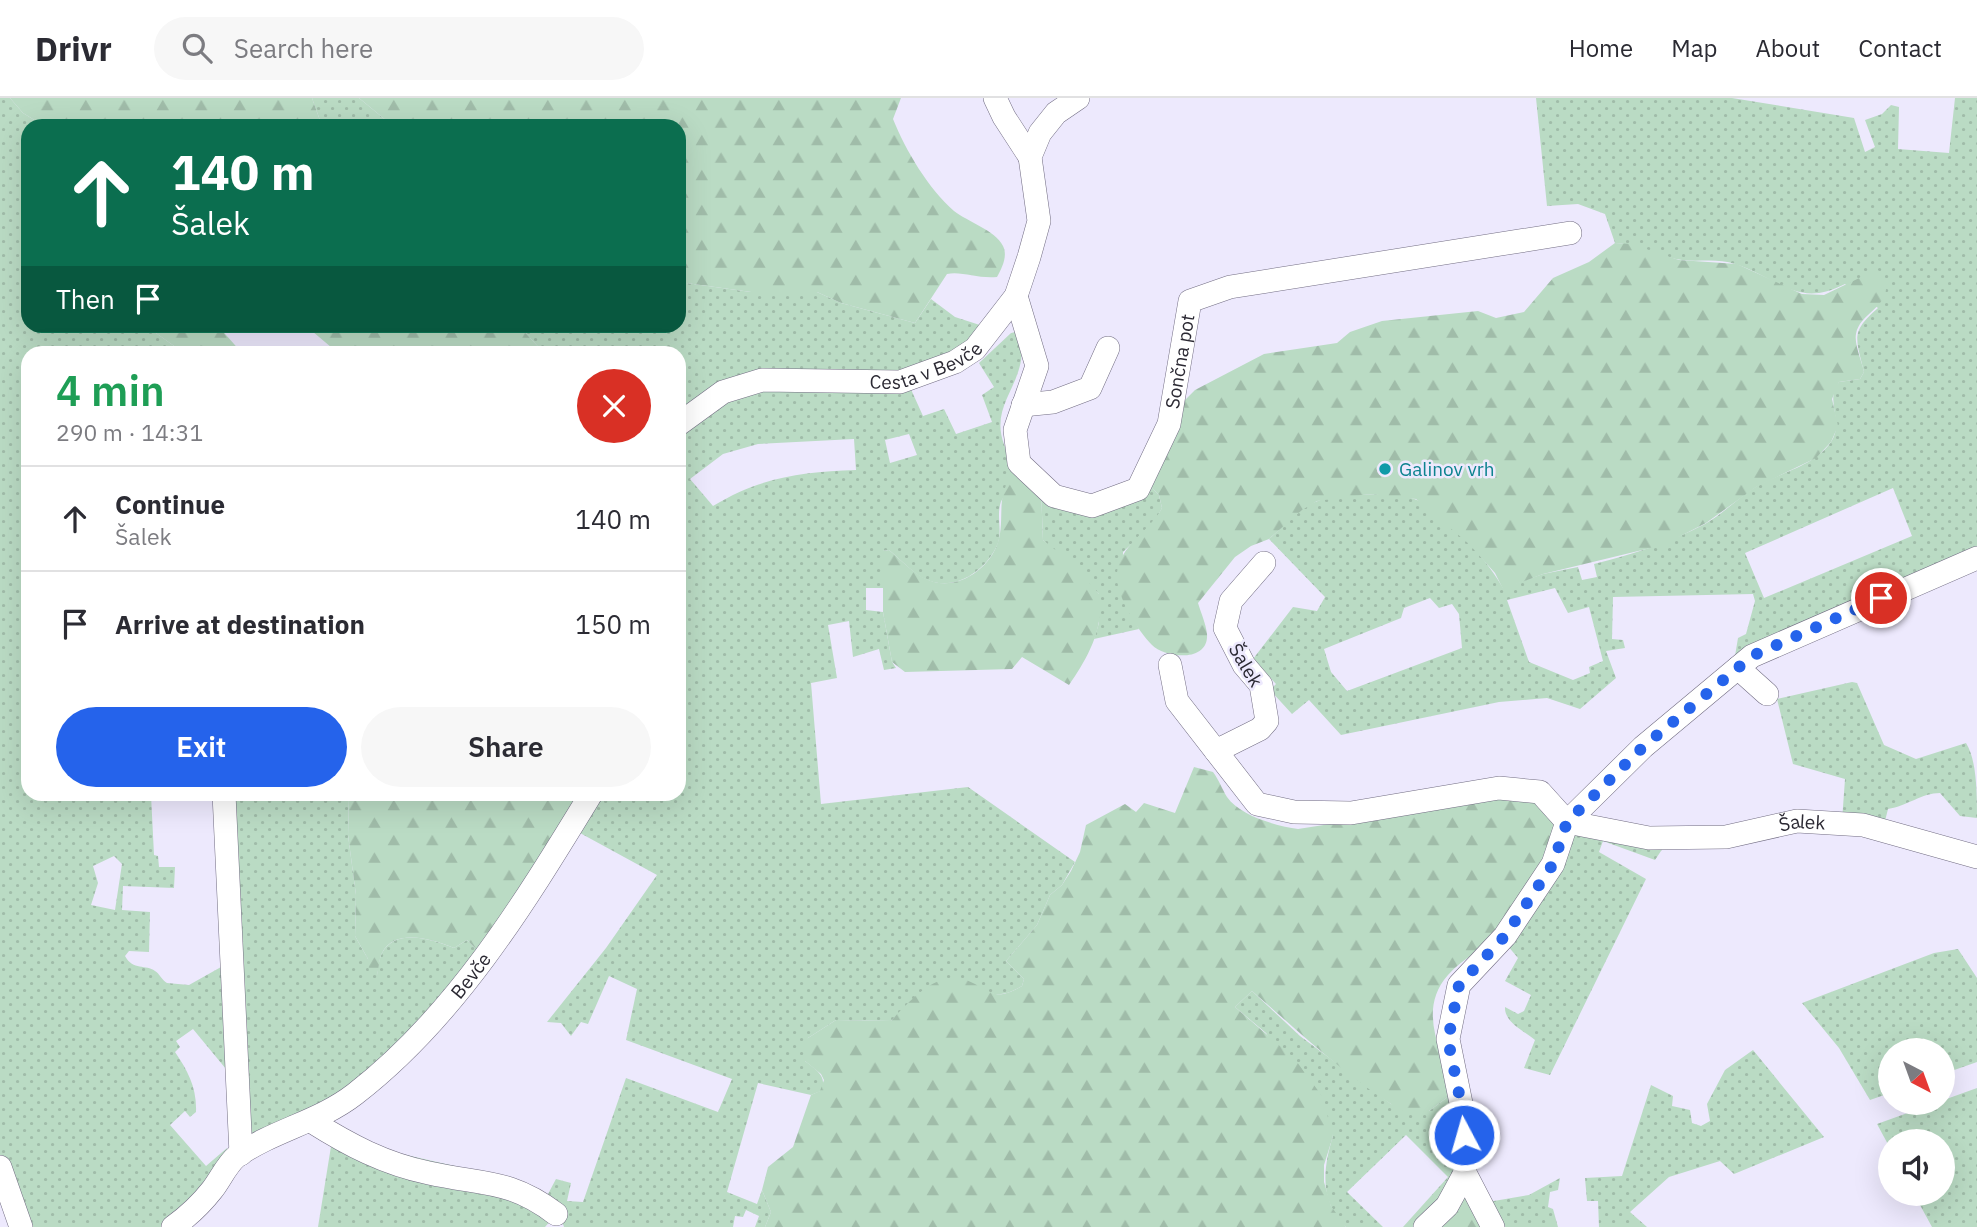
<!DOCTYPE html>
<meta charset="utf-8">
<style>
:root{--surface:#fff;--page:#f7f7f7;--text:#2b2b33;--muted:#7c7c81;--line:#e1e1e2;--accent:#2563eb}
body{margin:0;font-family:"IBM Plex Sans",sans-serif;background:var(--page);color:var(--text);height:100vh;display:flex;flex-direction:column;font-size:26px;white-space:nowrap}
*{box-sizing:border-box;margin:0}
p{font-size:23px;color:var(--muted)}
.icon{flex:none;width:38px;height:38px;fill:none;stroke:currentColor;stroke-width:2;stroke-linecap:round;stroke-linejoin:round}
.map{position:relative;flex:1;overflow:hidden}
.details{position:absolute;left:21px;top:248px;width:665px;height:455px;display:flex;flex-direction:column;background:var(--surface);border-radius:21px;box-shadow:0 7px 28px #0002}
.details>*{flex:none}
.guide{position:absolute;left:21px;top:21px;width:665px;height:214px;border-radius:21px;box-shadow:0 7px 28px #0002;background:#0b6e4f;color:#fff;overflow:hidden}
.needle{width:46px;rotate:139deg}
.fabs{position:absolute;left:1878px;top:940px;display:grid;gap:14px}
.fabs a{display:grid;place-items:center;width:77px;height:77px;border-radius:50%;background:var(--surface);box-shadow:0 7px 28px #0002;font-size:35px}
.pin{position:absolute;display:grid;place-items:center;width:60px;height:60px;color:#fff;margin:-30px;border:4px solid #fff;border-radius:50%;box-shadow:0 2px 7px #0007}
.me{position:absolute;width:77px;margin:-38px;rotate:354deg;stroke-linejoin:round;filter:drop-shadow(0 0 5px #0008)}
.turn{display:flex;align-items:center;gap:24px;height:147px;padding:0 35px;font-size:32px}
.turn .icon{width:91px;height:91px;stroke-width:2.5}
.turn b{display:block;font-size:49px;line-height:60px}
.then{display:flex;align-items:center;height:66px;padding:0 35px;background:#0003;gap:14px;font-size:26px}
.round{display:grid;place-items:center;flex:none;width:74px;height:74px;border-radius:37px;background:var(--page)}
.head{display:flex;align-items:center;justify-content:space-between;height:119px;padding:0 35px}
h1{font-size:42px;font-weight:600;line-height:52px;color:#1e9e55}
.action{display:flex;gap:14px;margin-top:auto;padding:14px 35px}
.action a{flex:1;height:80px;border-radius:42px;background:var(--accent);color:#fff;font-size:28px;font-weight:600;line-height:80px;text-align:center}
.action a+a{background:var(--page);color:var(--text)}
ul{padding:0;list-style:none}
li{display:flex;align-items:center;gap:21px;height:105px;padding:0 35px;border-top:2px solid var(--line)}
li div{flex:1}
li b{display:block;font-size:26px}
li em{font-style:normal}
header{display:flex;align-items:center;gap:42px;box-sizing:border-box;height:98px;padding:0 35px;background:var(--surface);border-bottom:2px solid var(--line)}
header strong{font-size:33px}
nav{display:flex;gap:38px;margin-inline-start:auto;font-size:24px}
.search{width:490px;height:63px;background:var(--page);display:flex;align-items:center;gap:18px;box-sizing:border-box;padding:0 24px;border-radius:38px;color:var(--muted);font-size:26px}
.map>svg:first-child{display:block}
.grass{fill:url(#grass-dots);fill-rule:evenodd}
.forest{fill:url(#forest-firs)}
.lines{fill:none;stroke-linecap:round;stroke-linejoin:round}
.minor-casing{stroke:#726d83;stroke-width:24}
.minor{stroke:#fff;stroke-width:23}
.route{stroke:#2563eb;stroke-width:12;stroke-dasharray:0 21.6}
.culture-dot{fill:#0f9aa8;stroke:#ede9fd;stroke-width:2.5}
.labels{text-anchor:middle;dominant-baseline:central;stroke-width:5;stroke-linejoin:round;paint-order:stroke}
.street-label{font-size:19px;fill:#2b2933;stroke:#ede9fd}
.culture-label{font-size:19px;fill:#0d838f;stroke:#ede9fd;text-anchor:start}
</style>
<header>
<strong>Drivr</strong>
<div class="search"><svg class="icon" aria-label="search" viewBox="0 0 24 24"><circle cx="10" cy="10" r="6"/><path d="M15 15l6 6"/></svg>Search here</div>
<nav><a>Home</a><a>Map</a><a>About</a><a>Contact</a></nav>
</header>
<div class="map">
<svg width="1977" height="1129" viewBox="0 0 1977 1129">
<defs>
<pattern id="grass-dots" width="8" height="8" patternUnits="userSpaceOnUse" patternTransform="scale(1.75)"><rect width="8" height="8" fill="#badbc4"/><path d="M2 2h.1M6 6h.1" fill="none" stroke="#a0bca9" stroke-width="1.8" stroke-linecap="round"/></pattern>
<pattern id="forest-firs" width="22" height="20" patternUnits="userSpaceOnUse" patternTransform="scale(1.75)"><rect width="22" height="20" fill="#badbc4"/><path d="M5 1l3.5 6h-7zM16 11l3.5 6h-7z" fill="#a0bca9"/></pattern>
</defs>
<rect width="100%" height="100%" fill="#ede9fd"/>
<path class="grass" d="M0,0H10L23,15L44,28H28V228H146L184,255L28,256V696L151,697L154,757L158,758L159,769H175L174,790L123,788L122,812L150,814L149,854L129,853L125,858C133,873 146,866 155,873C159,875 162,882 167,885L189,887L221,869H227L226,971L193,931L176,943L180,949L175,954C188,973 197,990 196,1014L190,1019L185,1013L170,1027L206,1068L227,1050C227,1073 183,1111 167,1129H25L0,1067ZM114,758L122,766L115,812L91,807L98,785L93,768Z
M312,0H359L393,28H322Z
M1536,0H1732L1854,20L1865,54L1875,49L1865,22L1882,16L1891,7L1899,9L1898,51L1949,55L1955,0H1977V455L1735,558L1738,540L1746,536L1755,503L1753,496L1613,499L1612,541L1623,542L1625,550L1606,553L1616,580L1580,611L1547,600L1499,604L1341,637L1309,602L1292,616L1270,592L1276,586L1253,561L1293,509L1317,513L1325,499L1269,441C1283,429 1298,411 1315,404C1335,395 1398,393 1417,402C1447,415 1488,463 1503,490L1543,476L1578,469L1582,482L1597,479L1594,466C1633,456 1669,445 1705,426C1724,415 1739,399 1757,388C1782,374 1814,368 1831,344C1845,323 1824,304 1839,284L1860,281L1864,274C1856,240 1850,234 1878,210L1845,186C1797,211 1779,180 1735,166C1719,160 1699,164 1682,162C1659,159 1639,146 1615,145L1605,116L1578,106L1547,108ZM1893,390L1912,438L1764,500L1745,455ZM1555,490L1568,515L1589,509L1603,563L1589,569L1590,575L1573,582L1529,564L1507,502ZM1430,500L1439,510L1452,506L1459,516L1462,550L1347,593L1331,574L1324,551L1401,520L1404,510Z
M679,184L751,194H817L841,205L915,225L931,201L955,219L986,229L970,248L895,279L824,274L679,316V256L544,255L519,228H679Z
M1020,233C1034,296 968,308 1022,377C1016,385 1002,397 1000,407C997,420 1002,433 998,445C987,473 953,496 923,480C911,473 900,461 889,452L883,453L885,490H866V512L883,514L892,564L896,570L884,572L879,551L853,559L849,523L828,527L837,580L811,585L821,706L968,689L1075,764L1062,787L1050,797L1037,827L1006,863L1024,881L1022,888C1007,897 997,899 981,892L897,917L891,923L836,922L808,940L805,963C816,972 828,978 821,993L811,997L758,985L727,1094L757,1106L762,1092L771,1114L765,1129H755L759,1118L746,1112L743,1119L735,1118L733,1129H564L556,1106L548,1096L556,1081L571,1085L567,1103L583,1104L626,980L718,1014L732,981L626,942L637,891L609,878L588,926L581,924L571,938L561,925L547,924L606,850L657,777L580,735L599,697L679,696V334L703,314L764,290L909,287L923,318L944,311L956,336L992,324L982,297L994,289L979,265L1011,235ZM909,336L917,357L890,365L885,342ZM854,341L856,372C802,374 761,379 713,408L690,381L723,356L758,346Z
M1141,379L1159,397L1162,410L1154,425L1123,454L1122,498L1139,531L1094,541L1099,525V496L1043,442L1041,391L1090,401Z
M1852,584L1857,585L1884,647L1916,661L1966,645C1977,662 1977,697 1977,720L1960,718L1940,695C1922,695 1907,708 1888,711L1884,727L1842,723L1845,681L1793,666L1777,601Z
M229,697H349L348,737L356,797L355,838L377,877C378,870 379,861 382,855C396,829 434,842 454,850L467,842L479,854L438,904L357,988L263,1039L248,1036Z
M1575,737L1665,747L1655,762L1603,743L1599,754L1646,781L1550,977L1524,970L1535,942C1524,933 1504,924 1505,909L1518,916L1524,913L1531,897L1505,883L1518,860L1507,847Z
M1958,851L1977,880V964L1943,976L1942,952H1890V995L1870,1002L1839,950L1802,905L1934,855Z
M1252,893L1300,938L1391,1006L1429,1013L1453,995L1454,1081L1418,1129H1403L1448,1079L1406,1037L1347,1094L1383,1129H1346C1319,1104 1323,1070 1333,1038L1266,935L1235,909Z
M1753,952L1824,1039L1734,1076L1720,1063L1669,1079L1630,1114L1647,1129H1599L1598,1103H1587L1585,1080L1622,1078L1651,987L1673,998L1672,1008L1690,1012L1692,1025L1701,1028L1710,1023L1707,1006L1725,972Z
M1977,990V1129H1932L1914,1096H1942V1043H1890V1050L1877,1026Z
M333,1036L402,1056L512,1081L553,1120L545,1129H318Z
M1560,1080L1558,1092L1550,1094L1548,1109L1553,1111L1558,1129H1497L1488,1104L1529,1097Z"/>
<path class="forest" d="M10,0H312L322,28H44L23,15Z
M359,0H901L893,21C906,53 928,90 954,113C968,124 995,132 1003,148C1008,158 1002,170 997,179C978,181 962,173 947,176L915,225L841,205L817,194H751L679,184V28H393Z
M1615,145L1631,146L1679,162L1737,166L1802,196L1824,197L1876,172L1883,174C1897,209 1860,212 1856,236C1854,246 1862,264 1864,274L1860,281L1839,284L1832,301L1838,328L1831,344L1816,360L1756,389L1706,425L1663,447L1543,476L1503,491L1495,475L1469,446L1416,401L1370,396L1317,403L1302,412L1269,441L1251,448L1235,459L1198,505C1201,515 1206,526 1207,536C1209,565 1165,560 1152,547C1137,532 1115,496 1117,475C1120,447 1149,434 1162,410L1159,397L1141,379L1178,323L1185,302L1195,292L1264,256L1337,245L1350,234L1382,223L1478,213L1496,220L1524,214L1553,180L1589,164Z
M146,228H218L242,255H184Z
M306,228H519L544,255H338Z
M1022,377L1041,391L1043,442L1073,466L1099,496C1105,530 1087,561 1069,587L1022,559L1012,571L905,574L892,564L883,514V453L889,452C900,461 911,473 924,480C953,496 989,473 998,444C1005,422 996,401 1010,380Z
M1194,669L1213,674C1219,682 1222,691 1227,699C1240,718 1277,728 1298,731L1491,701L1538,700L1554,718L1559,739C1545,762 1520,816 1503,833C1487,849 1464,859 1448,877C1416,913 1443,955 1453,995L1429,1013L1409,1017C1350,983 1303,937 1252,893L1235,909L1294,960L1322,998L1333,1038L1324,1067V1084L1331,1108L1346,1129H765L771,1114L762,1092L768,1069L793,1049L811,997L820,993L824,982L821,976L805,963L804,945L808,940L836,922L891,923C908,905 937,871 966,882C992,892 993,905 1022,888L1024,881L1006,863L1037,827L1050,797L1062,787L1071,773L1080,754L1086,727L1125,706L1136,714L1144,705L1175,715Z
M349,697H585L479,854L467,842L454,850C435,842 395,829 382,855C379,861 379,870 377,877L369,875L368,861L355,838L356,797L348,737Z
M1465,1097L1485,1129H1436Z"/>
<g class="lines">
<defs>
<g id="minor">
<path d="M995,0L1004,19L1030,59"/>
<path id="s1" d="M1016,198L1037,268L1015,332L1019,365L1054,398L1092,408L1138,391L1169,326L1190,203L1230,189L1570,135"/>
<path d="M1023,307L1053,304L1090,290L1108,250"/>
<path id="s2" d="M679,326L723,294L762,282L900,284L955,264L975,251L1016,198L1029,159L1039,123L1030,59L1040,35L1056,15L1078,0"/>
<path id="s3" d="M1170,567L1177,603L1257,706L1294,714L1351,715L1499,690L1540,694L1567,724L1649,740L1726,739L1797,723L1863,727L1977,759"/>
<path d="M1738,570L1767,596"/>
<path d="M1216,653L1260,631L1267,623L1261,587L1244,567L1225,530L1231,503L1264,465"/>
<path d="M224,696L241,1056"/>
<path d="M311,1023C349,1047 385,1066 429,1075C483,1087 510,1081 556,1116"/>
<path d="M0,1069L21,1129"/>
<path id="s4" d="M173,1129C187,1119 201,1106 212,1092C220,1082 227,1066 237,1058C274,1032 319,1024 355,996C456,918 525,804 591,696"/>
<path d="M1425,1129L1447,1108L1465,1075"/>
<path d="M1493,1129L1465,1075L1463,1015L1448,941L1459,887L1505,838L1553,766L1567,724L1643,649L1752,558L1977,460"/>
</g>
</defs>
<use href="#minor" class="minor-casing"/>
<use href="#minor" class="minor"/>
</g>
<g class="lines">
<path class="route" d="M1464,1037L1463,1015L1448,942L1459,887L1505,838L1553,766L1567,724L1643,649L1752,558L1881,500"/>
</g>
<circle class="culture-dot" cx="1385" cy="371" r="7"/>
<g class="labels">
<g class="street-label">
<text stroke="none"><textPath href="#s2" startOffset="262">Cesta v Bevče</textPath></text>
<text stroke="none"><textPath href="#s1" startOffset="446">Sončna pot</textPath></text>
<text transform="translate(1246 567) rotate(59)">Šalek</text>
<text stroke="none"><textPath href="#s3" startOffset="732">Šalek</textPath></text>
<text stroke="none"><textPath href="#s4" startOffset="396">Bevče</textPath></text>
</g>
<g class="culture-label">
<text x="1399" y="371">Galinov vrh</text>
</g>
</g>
</svg>
<div class="fabs">
<a><svg class="needle" viewBox="-14 -14 28 28"><path d="M0-13l5 13h-10z" fill="#e53935"/><path d="M0 13l5-13h-10z" fill="#7c7c81"/></svg></a>
<a><svg class="icon" aria-label="sound" viewBox="0 0 24 24"><path d="M4 9h4l5-4v14l-5-4H4zM17 9q2 3 0 6"/></svg></a>
</div>
<div class="pin" style="left:1881px;top:500px;background:#d93025"><svg class="icon" aria-label="arrive" viewBox="0 0 24 24"><path d="M6 21V4h12l-3 4 3 4H6"/></svg></div>
<svg class="me" style="left:1464px;top:1037px" viewBox="-20 -20 40 40"><circle r="17" fill="#2563eb" stroke="#fff" stroke-width="3"/><path d="M0-11L8 9 0 5-8 9z" fill="#fff"/></svg>
<div class="guide">
<div class="turn"><svg class="icon" aria-label="ahead" viewBox="0 0 24 24"><path d="M12 20V5M6 11l6-6 6 6"/></svg><div><b>140 m</b>Šalek</div></div>
<div class="then">Then<svg class="icon" aria-label="arrive" viewBox="0 0 24 24"><path d="M6 21V4h12l-3 4 3 4H6"/></svg></div>
</div>
<section class="details">
<div class="head"><div><h1>4 min</h1><p>290 m · 14:31</p></div><a class="round" style="background:#d93025;color:#fff"><svg class="icon" aria-label="close" viewBox="0 0 24 24"><path d="M6 6l12 12M18 6L6 18"/></svg></a></div>
<ul>
<li><svg class="icon" aria-label="ahead" viewBox="0 0 24 24"><path d="M12 20V5M6 11l6-6 6 6"/></svg><div><b>Continue</b><p>Šalek</p></div><em>140 m</em></li>
<li><svg class="icon" aria-label="arrive" viewBox="0 0 24 24"><path d="M6 21V4h12l-3 4 3 4H6"/></svg><div><b>Arrive at destination</b></div><em>150 m</em></li>
</ul>
<div class="action"><a>Exit</a><a>Share</a></div>
</section>
</div>
